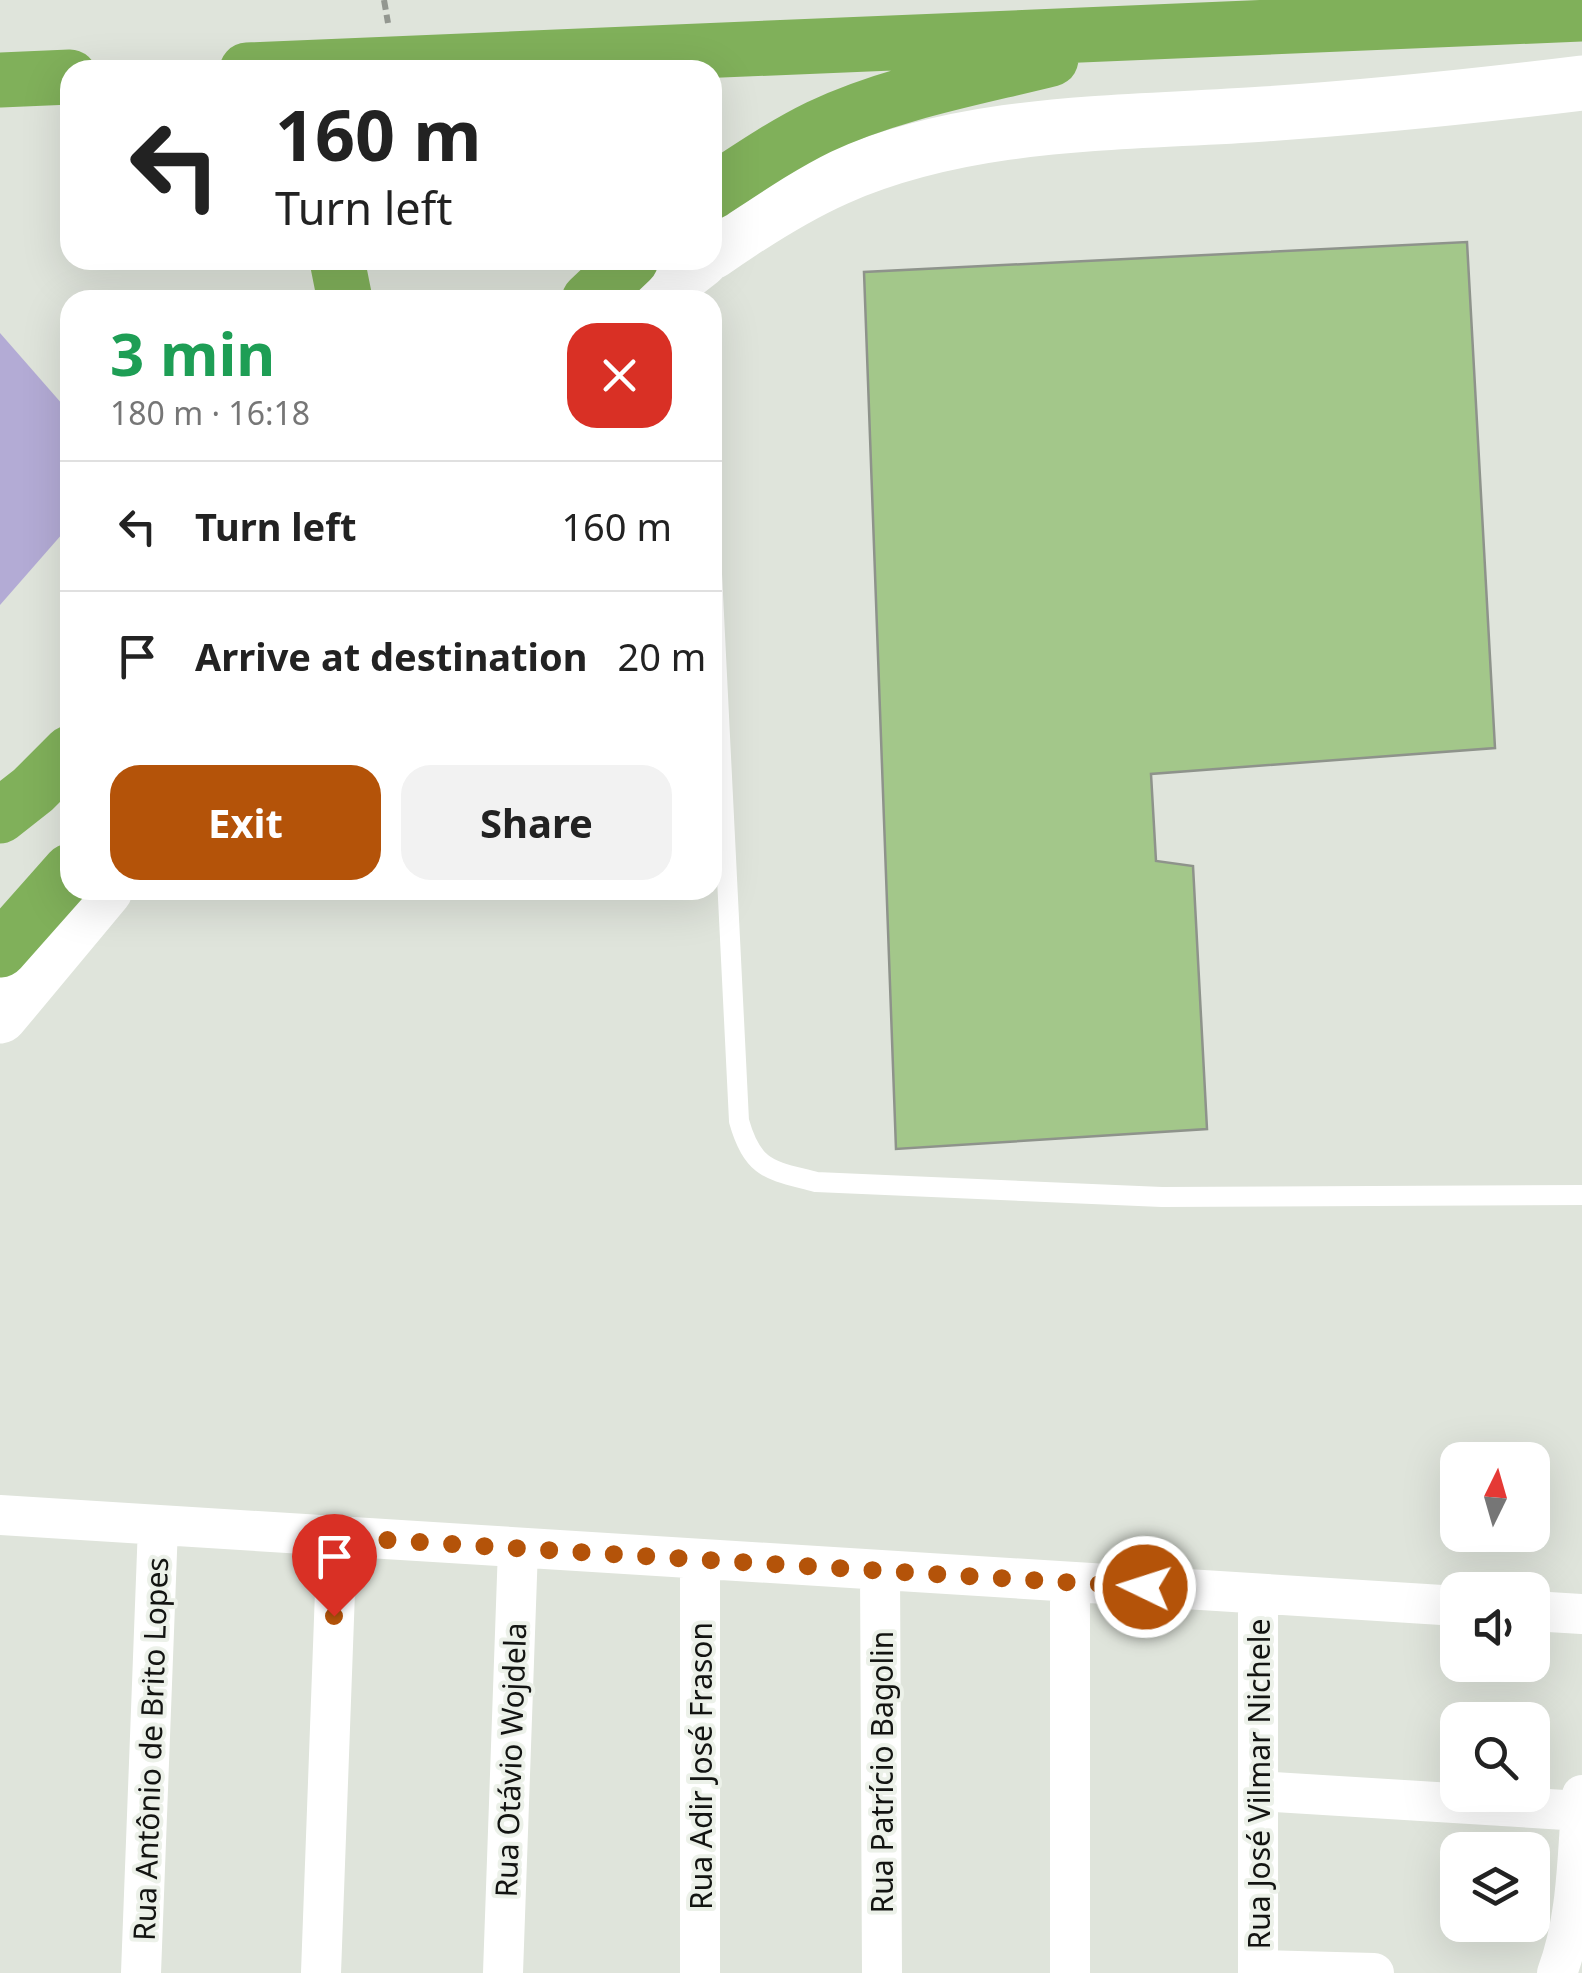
<!DOCTYPE html>
<meta charset="utf-8">
<style>
:root{--surface:#fff;--page:#f2f2f2;--text:#222;--muted:#767676;--line:#e0e0e0;--accent:#b45309}
body{margin:0;font-family:"Noto Sans",sans-serif;background:var(--page);color:var(--text);height:100vh;display:flex;flex-direction:column;font-size:38px;white-space:nowrap}
*{box-sizing:border-box;margin:0}
p{font-size:32px;color:var(--muted)}
.icon{flex:none;width:55px;height:55px;fill:none;stroke:currentColor;stroke-width:2;stroke-linecap:round;stroke-linejoin:round}
.map{position:relative;flex:1;overflow:hidden}
.drawer{position:absolute;left:60px;top:290px;width:662px;height:610px;display:flex;flex-direction:column;background:var(--surface);border-radius:30px;box-shadow:0 10px 40px #0002}
.drawer>*{flex:none}
.top-card{position:absolute;left:60px;top:60px;width:662px;height:210px;border-radius:30px;box-shadow:0 10px 40px #0002;background:#fff;color:var(--text);overflow:hidden}
.needle{width:65px;rotate:5deg}
.fabs{position:absolute;left:1440px;top:1442px;display:grid;gap:20px}
.fabs a{display:grid;place-items:center;width:110px;height:110px;border-radius:20px;background:var(--surface);box-shadow:0 10px 40px #0002;font-size:50px}
.pin{position:absolute;display:grid;place-items:center;width:85px;height:85px;color:#fff;margin:-102px -42px;border-radius:50% 50% 50% 0;rotate:-45deg;box-shadow:0 0 10px #0007}
.pin .icon{rotate:45deg}
.me{position:absolute;width:110px;margin:-55px;rotate:274deg;stroke-linejoin:round;filter:drop-shadow(0 0 8px #0008)}
.turn{display:flex;align-items:center;gap:35px;height:210px;padding:0 50px;font-size:45px}
.turn .icon{width:130px;height:130px;stroke-width:2.5}
.turn b{display:block;font-size:70px;line-height:85px}
.round{display:grid;place-items:center;flex:none;width:105px;height:105px;border-radius:30px;background:var(--page)}
.head{display:flex;align-items:center;justify-content:space-between;height:170px;padding:0 50px}
h1{font-size:60px;font-weight:700;line-height:75px;color:#1e9e55}
.primary-button{display:flex;gap:20px;margin-top:auto;padding:20px 50px}
.primary-button a{flex:1;height:115px;border-radius:30px;background:var(--accent);color:#fff;font-size:40px;font-weight:700;line-height:115px;text-align:center}
.primary-button a+a{background:var(--page);color:var(--text)}
ul{padding:0;list-style:none}
li{display:flex;align-items:center;gap:30px;height:130px;padding:0 50px;border-top:2px solid var(--line)}
li div{flex:1}
li b{display:block;font-size:38px}
li em{font-style:normal}
.map>svg:first-child{display:block}
.green{fill:#b3abd5}
.building{fill:#a3c78a;stroke:#8e938b;stroke-width:2.5}
.lines{fill:none;stroke-linecap:round;stroke-linejoin:round}
.path{stroke:#939790;stroke-width:6;stroke-dasharray:10 5;stroke-linecap:butt}
.service{stroke:#fff;stroke-width:20}
.minor{stroke:#fff;stroke-width:40}
.secondary{stroke:#fff;stroke-width:55}
.motorway{stroke:#80b05a;stroke-width:55}
.route{stroke:#b45309;stroke-width:18;stroke-dasharray:0 32.4}
.labels{text-anchor:middle;dominant-baseline:central;stroke-width:8;stroke-linejoin:round;paint-order:stroke}
.street-label{font-size:30px;fill:#131412;stroke:#ecf1e9}
</style>
<div class="map">
<svg width="1582" height="1973" viewBox="0 0 1582 1973">
<rect width="100%" height="100%" fill="#dfe4db"/>
<path class="green" d="M0,333L70,413V525L0,605Z"/>
<path class="building" d="M1467,242L1495,748L1151,774L1156,861L1193,866L1207,1129L896,1149L864,272Z"/>
<g class="lines">
<path class="path" d="M384,0L388,23"/>
<path class="service" d="M712,574L739,1121C753,1171 771,1170 816,1182L1162,1197L1582,1195"/>
<path class="minor" d="M0,1515L1458,1606
M700,1559V1973
M880,1570L882,1973
M1070,1582V1973
M1532,1611L1582,1614
M1258,1791L1582,1811
M1258,1970L1374,1973
M141,1973L158,1526
M321,1973L337,1537
M503,1973L518,1548
M1258,1973V1594
M1557,1973C1578,1917 1577,1855 1582,1795"/>
<path class="secondary" d="M712,252C752,224 792,198 837,178C971,119 1120,124 1264,114C1370,107 1476,96 1582,83
M650,300L701,260
M0,1016L105,890"/>
<path class="motorway" d="M247,70L1582,14
M0,80L70,77
M712,192C747,169 782,145 819,127C891,93 975,78 1051,59
M337,260L345,300
M589,300L631,260
M0,816L33,790L70,753
M0,950L70,871"/>
</g>
<g class="lines">
<path class="route" d="M334,1616L337,1537L1145,1587"/>
</g>
<g class="labels">
<g class="street-label">
<text transform="translate(150 1749) rotate(-88)">Rua Antônio de Brito Lopes</text>
<text transform="translate(510 1760) rotate(-88)">Rua Otávio Wojdela</text>
<text transform="translate(700 1766) rotate(-90)">Rua Adir José Frason</text>
<text transform="translate(881 1772) rotate(-90)">Rua Patrício Bagolin</text>
<text transform="translate(1258 1784) rotate(-90)">Rua José Vilmar Nichele</text>
</g>
</g>
</svg>
<div class="fabs">
<a><svg class="needle" viewBox="-14 -14 28 28"><path d="M0-13l5 13h-10z" fill="#e53935"/><path d="M0 13l5-13h-10z" fill="#767676"/></svg></a>
<a><svg class="icon" aria-label="sound" viewBox="0 0 24 24"><path d="M4 9h4l5-4v14l-5-4H4zM17 9q2 3 0 6"/></svg></a>
<a><svg class="icon" aria-label="search" viewBox="0 0 24 24"><circle cx="10" cy="10" r="6"/><path d="M15 15l6 6"/></svg></a>
<a><svg class="icon" aria-label="layers" viewBox="0 0 24 24"><path d="M12 4l9 5-9 5-9-5zM3 14l9 5 9-5"/></svg></a>
</div>
<div class="pin" style="left:334px;top:1616px;background:#d93025"><svg class="icon" aria-label="arrive" viewBox="0 0 24 24"><path d="M6 21V4h12l-3 4 3 4H6"/></svg></div>
<svg class="me" style="left:1145px;top:1587px" viewBox="-20 -20 40 40"><circle r="17" fill="#b45309" stroke="#fff" stroke-width="3"/><path d="M0-11L8 9 0 5-8 9z" fill="#fff"/></svg>
<div class="top-card">
<div class="turn"><svg class="icon" aria-label="left" viewBox="0 0 24 24"><path d="M17 20v-9H6M10 6l-5 5 5 5"/></svg><div><b>160 m</b>Turn left</div></div>
</div>
<section class="drawer">
<div class="head"><div><h1>3 min</h1><p>180 m · 16:18</p></div><a class="round" style="background:#d93025;color:#fff"><svg class="icon" aria-label="close" viewBox="0 0 24 24"><path d="M6 6l12 12M18 6L6 18"/></svg></a></div>
<ul>
<li><svg class="icon" aria-label="left" viewBox="0 0 24 24"><path d="M17 20v-9H6M10 6l-5 5 5 5"/></svg><div><b>Turn left</b></div><em>160 m</em></li>
<li><svg class="icon" aria-label="arrive" viewBox="0 0 24 24"><path d="M6 21V4h12l-3 4 3 4H6"/></svg><div><b>Arrive at destination</b></div><em>20 m</em></li>
</ul>
<div class="primary-button"><a>Exit</a><a>Share</a></div>
</section>
</div>
